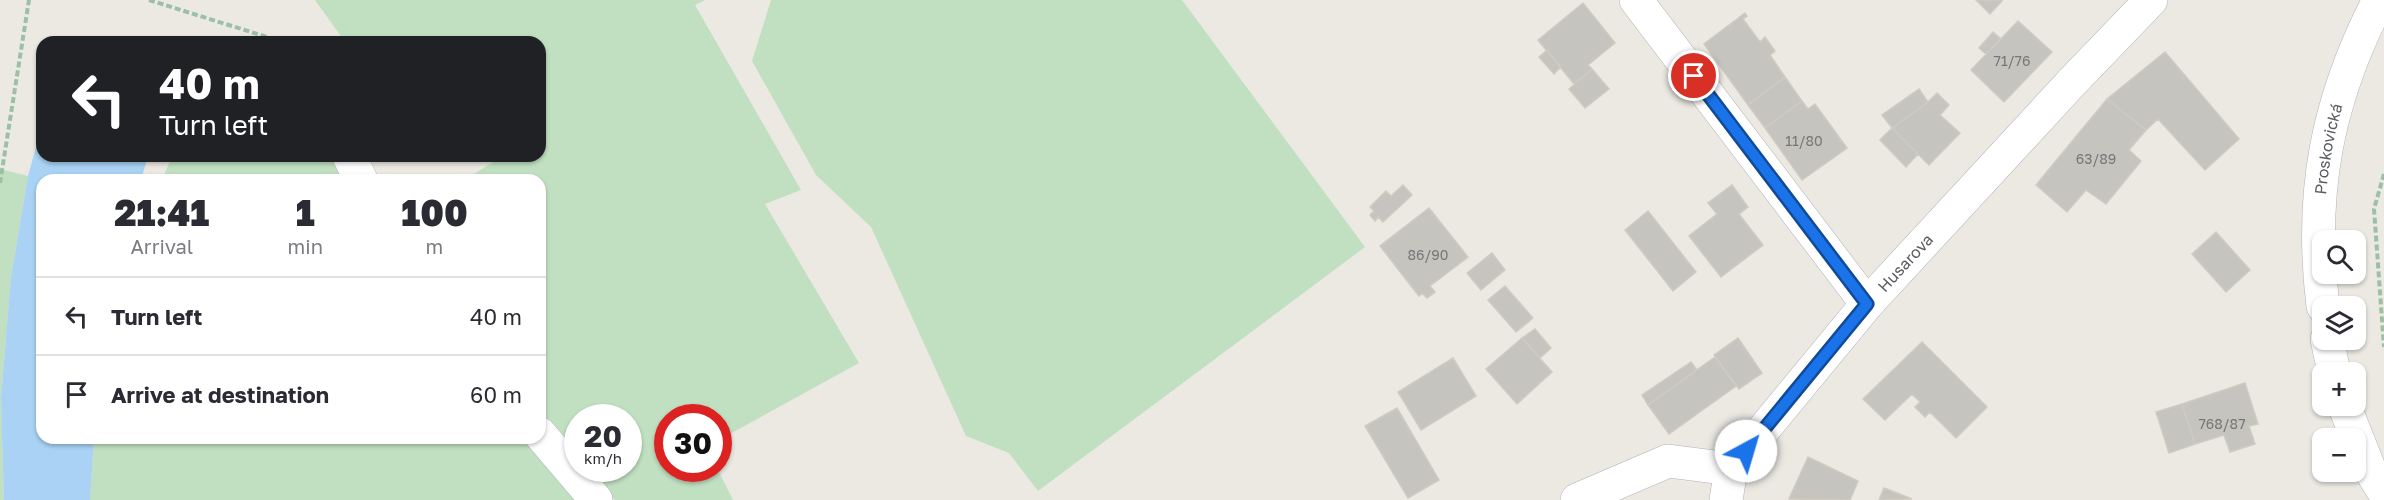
<!DOCTYPE html>
<meta charset="utf-8">
<style>
:root{--surface:#fff;--page:#f2f2f3;--text:#2b2b33;--muted:#7c7c81;--line:#e1e1e2}
body{margin:0;font-family:"Golos Text",sans-serif;background:var(--page);color:var(--text);height:100vh;display:flex;flex-direction:column;font-size:22px;white-space:nowrap}
*{box-sizing:border-box;margin:0}
p{font-size:20px;color:var(--muted)}
.icon{flex:none;width:33px;height:33px;fill:none;stroke:currentColor;stroke-width:2;stroke-linecap:round;stroke-linejoin:round}
.map{position:relative;flex:1;overflow:hidden}
.panel{position:absolute;left:36px;top:174px;width:510px;height:270px;display:flex;flex-direction:column;background:var(--surface);border-radius:18px;box-shadow:0 2px 4px #0004}
.panel>*{flex:none}
.banner{position:absolute;left:36px;top:36px;width:510px;height:126px;border-radius:18px;box-shadow:0 2px 4px #0004;background:#202124;color:#fff;overflow:hidden}
.tools{position:absolute;left:2312px;top:230px;display:grid;gap:12px}
.tools a{display:grid;place-items:center;width:54px;height:54px;border-radius:12px;background:var(--surface);box-shadow:0 2px 4px #0004;font-size:30px}
.speed{position:absolute;left:564px;top:404px;display:flex;gap:12px;font-size:30px;font-weight:700;text-align:center}
.speed>*{display:grid;place-content:center;width:78px;height:78px;border-radius:50%;background:var(--surface);box-shadow:0 2px 4px #0004;line-height:1}
.speed small{font-size:15px;font-weight:400}
.speed .limit{border:9px solid #d22;background:#fff;color:#111}
.pin{position:absolute;display:grid;place-items:center;width:51px;height:51px;color:#fff;margin:-26px;border:3px solid #fff;border-radius:50%;box-shadow:0 2px 6px #0007}
.me{position:absolute;width:66px;margin:-33px;rotate:39deg;stroke-linejoin:round;filter:drop-shadow(0 0 4px #0008)}
.turn{display:flex;align-items:center;gap:21px;height:126px;padding:0 24px;font-size:27px}
.turn .icon{width:78px;height:78px;stroke-width:2.5}
.turn b{display:block;font-size:42px;line-height:51px}
.eta{display:flex;justify-content:space-evenly;align-items:center;height:102px;text-align:center}
.eta b{font-size:36px;font-weight:800;line-height:42px}
ul{padding:0;list-style:none}
li{display:flex;align-items:center;gap:18px;height:78px;padding:0 24px;border-top:2px solid var(--line)}
li div{flex:1}
li b{display:block;font-size:22px}
li em{font-style:normal}
.map>svg:first-child{display:block}
.green{fill:#c1e0c1}
.water{fill:#a9d2f4}
.building{fill:#c6c4be;stroke:#cfcbc1;stroke-width:1.5}
.lines{fill:none;stroke-linecap:round;stroke-linejoin:round}
.minor-casing{stroke:#afb2b6;stroke-width:34}
.path{stroke:#9bc0a6;stroke-width:4;stroke-dasharray:6 3;stroke-linecap:butt}
.minor{stroke:#fff;stroke-width:33}
.route-casing{stroke:#114b97;stroke-width:15}
.route{stroke:#1a73e8;stroke-width:10}
.labels{text-anchor:middle;dominant-baseline:central;stroke-width:4.5;stroke-linejoin:round;paint-order:stroke}
.number-label{font-size:14px;fill:#757778}
.street-label{font-size:16px;fill:#5a5d61;stroke:#fff}
</style>
<div class="map">
<svg width="2384" height="500" viewBox="0 0 2384 500">
<rect width="100%" height="100%" fill="#ebe9e2"/>
<path class="green" d="M315,0H705L695,5L801,190L765,204L859,363L719,440L718,417H668V468H717L733,500H615L586,468H628V417H578L577,459L540,419V180H464L503,156H540V42H350L340,35Z
M771,0H1182L1365,247L1038,491L1009,453L966,436L871,227L816,175L752,61Z
M172,156H347L357,180H162Z
M0,169L28,176L11,277L1,398L4,500H0Z
M94,438H523L580,500H90Z"/>
<path class="water" d="M42,125V156H148L141,180H42V438H94L90,500H4L1,398L11,277L28,176Z"/>
<path class="building" d="M1976,0H2002V1L1990,14Z
M1583,3L1615,43L1588,65L1592,69L1574,84L1538,40Z
M1745,13L1747,16L1743,19L1760,42L1765,37L1775,51L1770,55L1785,77L1748,105L1704,44Z
M2018,21L2052,52L2004,102L1971,70Z
M1993,32L2001,39L1986,54L1979,48Z
M1547,50L1561,67L1554,74L1539,57Z
M2165,52L2239,139L2205,170L2158,119L2146,130L2107,99Z
M1592,69L1609,89L1585,108L1569,89Z
M1785,77L1802,101L1765,128L1748,105Z
M1919,89L1928,102L1892,128L1882,115Z
M1937,93L1949,105L1940,115L1960,133L1929,165L1892,128L1928,102Z
M2107,99L2146,130L2129,150L2141,161L2106,204L2086,190L2067,212L2036,185Z
M1802,101L1808,109L1815,104L1847,148L1802,180L1765,128Z
M1892,128L1918,154L1906,167L1880,140Z
M1403,185L1412,195L1383,222L1378,217L1375,221L1370,215L1374,211L1370,207L1386,191L1391,196Z
M1732,185L1748,207L1739,214L1763,245L1721,277L1689,236L1717,214L1708,203Z
M1429,208L1468,257L1430,286L1435,292L1427,298L1422,293L1419,296L1380,246Z
M1648,211L1696,272L1673,291L1625,230Z
M2216,232L2250,270L2226,292L2192,254Z
M1492,253L1505,270L1481,290L1467,273Z
M1505,286L1533,318L1516,332L1488,300Z
M1535,329L1551,348L1540,358L1522,338Z
M1522,338L1552,372L1517,404L1486,369Z
M1738,338L1762,373L1739,389L1714,355Z
M1922,342L1987,407L1956,438L1930,412L1925,417L1915,407L1920,402L1912,394L1885,420L1863,399Z
M1715,357L1736,386L1669,434L1648,405Z
M1453,358L1476,396L1421,430L1398,392Z
M1691,362L1697,370L1648,405L1642,395Z
M2245,383L2258,424L2249,426L2255,444L2230,452L2224,435L2195,444L2182,404Z
M2182,404L2195,444L2169,453L2156,412Z
M1397,408L1439,480L1408,498L1365,426Z
M1808,457L1858,481L1850,500L1789,499Z
M1884,488L1912,499L1879,500Z"/>
<g class="lines">
<defs>
<g id="minor">
<path d="M1636,0L1867,304"/>
<path d="M349,156L361,180"/>
<path id="s1" d="M2323,306C2309,194 2327,100 2379,0"/>
<path d="M2327,339L2334,372"/>
<path d="M2344,405L2369,468L2384,492"/>
<path d="M540,434L596,500"/>
<path id="s2" d="M1731,469L1867,304L2073,81L2151,0"/>
<path d="M1577,500L1668,461L1731,469"/>
<path d="M1726,500L1731,469"/>
</g>
</defs>
<use href="#minor" class="minor-casing"/>
<path class="path" d="M149,0L283,42
M2384,174L2374,209L2384,347
M0,183L29,0"/>
<use href="#minor" class="minor"/>
</g>
<g class="lines">
<defs>
<path id="route" d="M1694,76L1867,304L1746,451"/>
</defs>
<use href="#route" class="route-casing"/>
<use href="#route" class="route"/>
</g>
<g class="labels">
<g class="number-label">
<text x="2012" y="60">71/76</text>
<text x="1804" y="140">11/80</text>
<text x="2096" y="158">63/89</text>
<text x="1428" y="254">86/90</text>
<text x="2222" y="423">768/87</text>
</g>
<g class="street-label">
<text stroke="none"><textPath href="#s1" startOffset="158">Proskovická</textPath></text>
<text stroke="none"><textPath href="#s2" startOffset="270">Husarova</textPath></text>
</g>
</g>
</svg>
<div class="tools">
<a><svg class="icon" aria-label="search" viewBox="0 0 24 24"><circle cx="10" cy="10" r="6"/><path d="M15 15l6 6"/></svg></a>
<a><svg class="icon" aria-label="layers" viewBox="0 0 24 24"><path d="M12 4l9 5-9 5-9-5zM3 14l9 5 9-5"/></svg></a>
<a>+</a>
<a>−</a>
</div>
<div class="speed"><div>20<small>km/h</small></div><div class="limit">30</div></div>
<div class="pin" style="left:1694px;top:76px;background:#d93025"><svg class="icon" aria-label="arrive" viewBox="0 0 24 24"><path d="M6 21V4h12l-3 4 3 4H6"/></svg></div>
<svg class="me" style="left:1746px;top:451px" viewBox="-20 -20 40 40"><circle r="19" fill="#fff"/><path d="M0-13L10 11 0 6-10 11z" fill="#1a73e8"/></svg>
<div class="banner">
<div class="turn"><svg class="icon" aria-label="left" viewBox="0 0 24 24"><path d="M17 20v-9H6M10 6l-5 5 5 5"/></svg><div><b>40 m</b>Turn left</div></div>
</div>
<section class="panel">
<div class="eta">
<div><b>21:41</b><p>Arrival</p></div>
<div><b>1</b><p>min</p></div>
<div><b>100</b><p>m</p></div>
</div>
<ul>
<li><svg class="icon" aria-label="left" viewBox="0 0 24 24"><path d="M17 20v-9H6M10 6l-5 5 5 5"/></svg><div><b>Turn left</b></div><em>40 m</em></li>
<li><svg class="icon" aria-label="arrive" viewBox="0 0 24 24"><path d="M6 21V4h12l-3 4 3 4H6"/></svg><div><b>Arrive at destination</b></div><em>60 m</em></li>
</ul>
</section>
</div>
